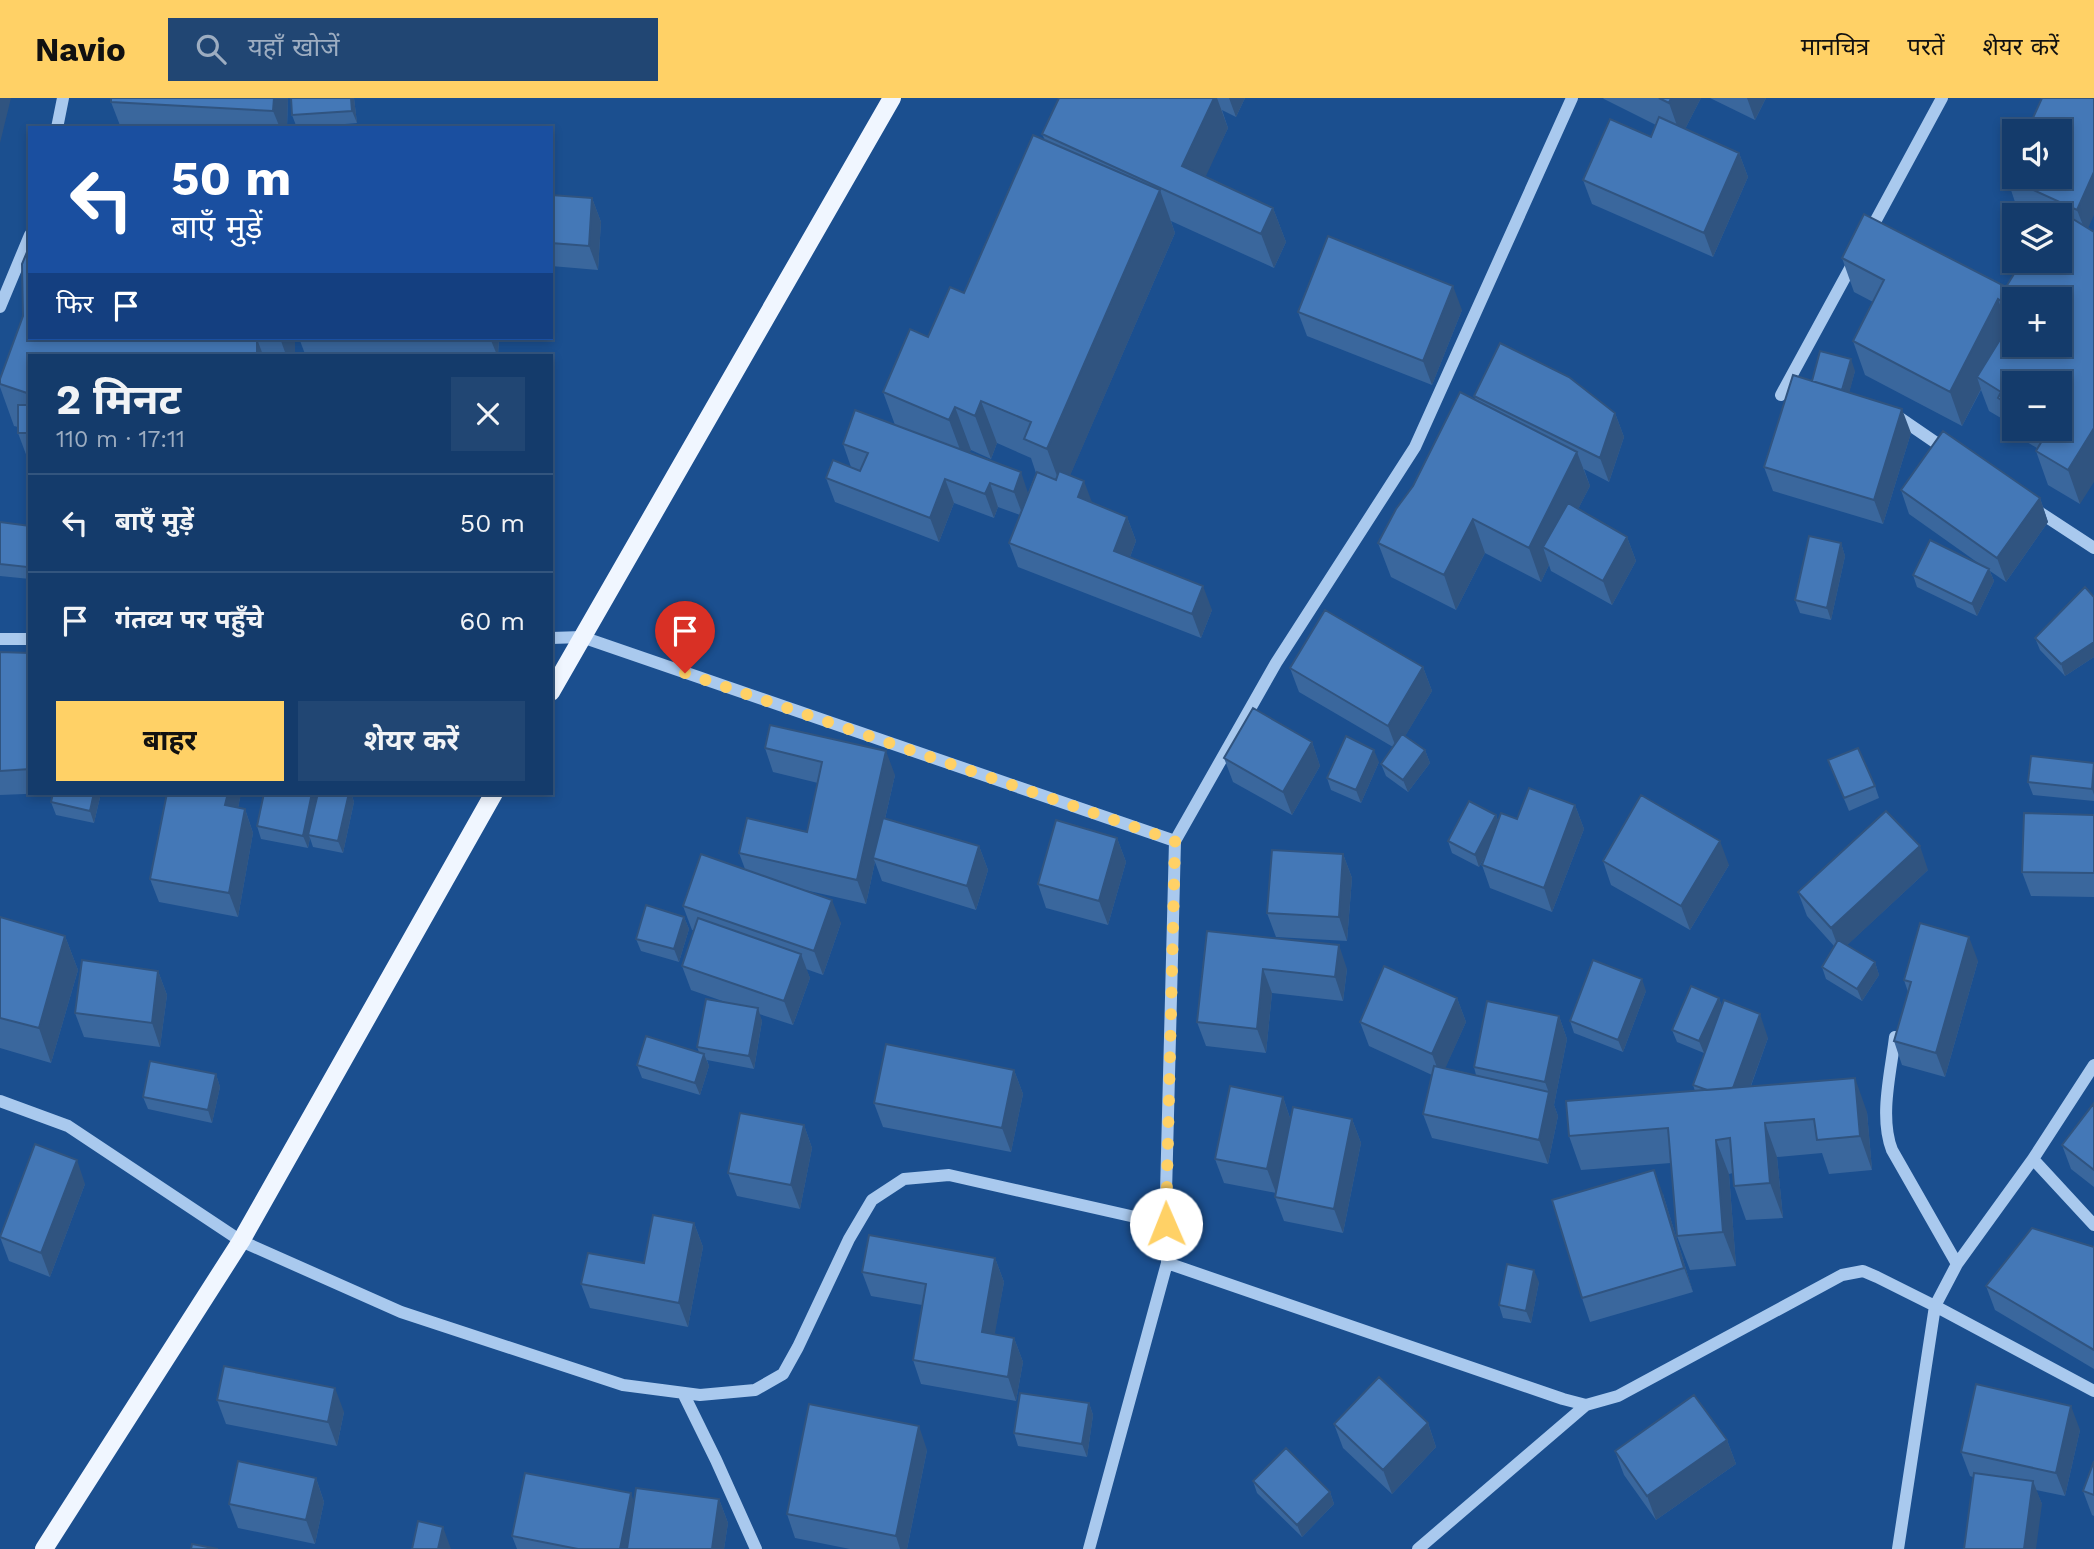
<!DOCTYPE html>
<html lang="hi">
<meta charset="utf-8">
<style>
:root{--surface:#143b6b;--page:#214673;--text:#f1f3f6;--muted:#9dadc1;--line:#33557e;--accent:#ffd166}
body{margin:0;font-family:"Work Sans","Noto Sans Devanagari",sans-serif;background:var(--page);color:var(--text);height:100vh;display:flex;flex-direction:column;font-size:26px;white-space:nowrap}
*{box-sizing:border-box;margin:0}
p{font-size:23px;color:var(--muted)}
.icon{flex:none;width:38px;height:38px;fill:none;stroke:currentColor;stroke-width:2;stroke-linecap:round;stroke-linejoin:round}
.map{position:relative;flex:1;overflow:hidden}
.panel{position:absolute;left:28px;top:256px;width:525px;height:441px;display:flex;flex-direction:column;background:var(--surface);border-radius:0px;box-shadow:0 4px 10px #0003,0 0 0 2px var(--line)}
.panel>*{flex:none}
.hud{position:absolute;left:28px;top:28px;width:525px;height:214px;border-radius:0px;box-shadow:0 4px 10px #0003,0 0 0 2px var(--line);background:#1a4fa0;color:#fff;overflow:hidden}
.controls{position:absolute;left:2002px;top:21px;display:grid;gap:14px}
.controls a{display:grid;place-items:center;width:70px;height:70px;border-radius:0px;background:var(--surface);box-shadow:0 4px 10px #0003,0 0 0 2px var(--line);font-size:35px}
.pin{position:absolute;display:grid;place-items:center;width:60px;height:60px;color:#fff;margin:-72px -30px;border-radius:50% 50% 50% 0;rotate:-45deg;box-shadow:0 0 7px #0007}
.pin .icon{rotate:45deg}
.me{position:absolute;width:77px;margin:-38px;rotate:359deg;stroke-linejoin:round;filter:drop-shadow(0 0 5px #0008)}
.turn{display:flex;align-items:center;gap:24px;height:147px;padding:0 28px;font-size:32px}
.turn .icon{width:91px;height:91px;stroke-width:2.5}
.turn b{display:block;font-size:49px;line-height:60px}
.then{display:flex;align-items:center;height:66px;padding:0 28px;background:#0003;gap:14px;font-size:26px}
.round{display:grid;place-items:center;flex:none;width:74px;height:74px;border-radius:0px;background:var(--page)}
.headline{display:flex;align-items:center;justify-content:space-between;height:119px;padding:0 28px}
h1{font-size:42px;font-weight:700;line-height:52px}
.button{display:flex;gap:14px;margin-top:auto;padding:14px 28px}
.button a{flex:1;height:80px;border-radius:0px;background:var(--accent);color:#111;font-size:28px;font-weight:700;line-height:80px;text-align:center}
.button a+a{background:var(--page);color:var(--text)}
ul{padding:0;list-style:none}
li{display:flex;align-items:center;gap:21px;height:98px;padding:0 28px;border-top:2px solid var(--line)}
li div{flex:1}
li b{display:block;font-size:26px}
li em{font-style:normal}
header{display:flex;align-items:center;gap:42px;box-sizing:border-box;height:98px;padding:0 35px;background:var(--accent);color:#111}
header strong{font-size:33px}
nav{display:flex;gap:38px;margin-inline-start:auto;font-size:24px}
.search{width:490px;height:63px;background:var(--page);display:flex;align-items:center;gap:18px;box-sizing:border-box;padding:0 24px;border-radius:0px;color:var(--muted);font-size:26px}
.map>svg:first-child{display:block}
.lines{fill:none;stroke-linecap:round;stroke-linejoin:round}
.minor{stroke:#a9c9ee;stroke-width:12}
.major{stroke:#f0f6ff;stroke-width:18}
.wall{fill:#3a679d;fill-rule:evenodd}
.shaded-wall{fill:#305480}
.building{fill:#4478b7;stroke:#305480;stroke-width:2}
.route{stroke:#ffd166;stroke-width:12;stroke-dasharray:0 21.6}
</style>
<header>
<strong>Navio</strong>
<div class="search"><svg class="icon" aria-label="search" viewBox="0 0 24 24"><circle cx="10" cy="10" r="6"/><path d="M15 15l6 6"/></svg>यहाँ खोजें</div>
<nav><a>मानचित्र</a><a>परतें</a><a>शेयर करें</a></nav>
</header>
<div class="map">
<svg width="2094" height="1451" viewBox="0 0 2094 1451">
<rect width="100%" height="100%" fill="#1b4f8f"/>
<g class="lines">
<path class="minor" d="M57,30L63,0
M1869,135L1942,0
M0,209L30,137
M1781,297L1854,163
M1894,316L1948,353
M2033,410L2094,450
M551,540L582,539L1175,743L1276,565L1415,349L1572,0
M0,541H30
M1175,743L1166,1095L1167,1165L1563,1301L1586,1307L1618,1298L1842,1177L1863,1173L1877,1179L1935,1208L2094,1293
M1895,939C1891,973 1879,1019 1892,1052L1957,1166
M0,1003L68,1028L241,1143L401,1214L623,1287L700,1297L755,1292L783,1276L798,1249L849,1141L872,1102L904,1081L949,1077L1166,1126
M2033,1061L2094,1127
M683,1295L716,1362L756,1451
M1089,1451L1167,1165
M1418,1451L1586,1307
M1898,1451L1935,1208L1957,1166L2033,1061L2094,967"/>
<path class="major" d="M551,594L892,0
M44,1451L241,1143L494,695"/>
</g>
<path class="wall" d="M288,0L287,30H121L111,4Z
M354,0L357,25L297,30L292,17Z
M1059,0H1245L1236,19L1222,12L1228,30L1205,78L1273,110L1286,144L1274,170L1171,123L1175,135L1070,377L1092,405L1127,419L1136,443L1130,459L1212,512L1201,540L1018,469L1009,445L1020,417L998,409L994,420L954,405L939,444L835,404L826,380L851,369L843,346L895,327L883,294L964,195L1045,42L1042,36ZM997,345L1031,360L1036,375L1028,395L969,355L971,352L991,361Z
M1603,0H1701L1685,31L1739,55L1748,79L1713,159L1592,106L1583,82L1651,39L1656,27L1604,1Z
M1710,0H1766L1755,22Z
M2042,0L2088,131L2080,406L2048,387L2036,353L2037,350L2010,334L2006,323L1989,313L1981,292L1962,328L1865,277L1853,243L1873,204L1854,194L1842,160L2006,189L2060,117H2046L2015,104L2007,80ZM2014,201L2060,247H2014ZM2014,285L2060,331H2014Z
M551,97L592,100L601,124L598,172L551,168Z
M1462,212L1432,287L1307,238L1298,214Z
M23,218L30,240H295V257H30V367L18,335V329L14,328L0,289V281Z
M299,240H499L498,257H359L305,256Z
M1855,273L1849,294L1911,335L1883,426L1773,393L1764,369L1812,283Z
M1474,298L1615,315L1624,339L1609,384L1584,371L1590,388L1578,411L1627,439L1636,463L1612,507L1551,473L1549,467L1541,484L1485,455L1456,512L1391,479L1378,445L1476,302Z
M1901,392L2040,400L2048,424L2006,484L1990,473L1994,483L1977,518L1917,489L1913,477L1981,467L1909,416Z
M0,424L30,428V481L0,478Z
M1841,445L1845,458L1831,522L1800,515L1795,502Z
M2094,499V559L2065,578L2040,552L2035,540Z
M0,554L30,555V695H50L0,697Z
M1423,569L1432,593L1405,638L1425,652L1430,665L1408,694L1386,678L1381,666L1393,649L1299,594L1290,570Z
M1312,644L1320,668L1292,717L1233,684L1224,660Z
M765,650L895,677L885,721L979,748L988,772L976,812L882,783L875,764L866,806L805,792L841,825L823,877L806,871L810,880L793,927L759,916L762,923L754,971L707,962L709,968L700,997L642,980L637,967L699,954L697,949L731,906L691,892L682,868L694,832H692L683,808L745,771L739,755L807,734L818,685L773,674Z
M1828,662L1875,688L1879,700L1849,713Z
M1379,664L1361,705L1331,692L1327,680Z
M2094,665V703L2033,697L2028,684Z
M53,695H101L94,725L56,717L51,704Z
M167,695H241L238,710L245,711L253,735L238,819L159,804L150,781Z
M315,695L317,700L318,695H351L354,704L343,755L313,749L310,740L308,750L261,741L257,728Z
M1575,707L1584,731L1552,814L1490,790L1482,767L1485,759L1479,769L1452,755L1448,743L1496,717L1498,723L1517,721Z
M2094,717V799L2031,798L2022,774Z
M1117,740L1126,764L1108,827L1046,810L1038,786Z
M1343,756L1352,780L1347,843L1276,839L1267,815Z
M1603,763L1729,767L1690,832L1611,787Z
M1928,772L1847,847L1875,864L1879,877L1862,903L1826,881L1822,869L1834,848L1807,818L1798,794Z
M0,819L65,838L78,872L51,965L0,950Z
M684,819L689,831L679,864L641,853L636,841Z
M1207,833L1347,871L1343,903L1272,895L1266,955L1206,948L1197,924Z
M1978,863L1945,979L1902,967L1894,943L1908,894L1904,882Z
M158,873L167,897L160,949L84,939L75,915Z
M1646,893L1623,954L1574,935L1570,923Z
M1457,900L1466,924L1445,970L1476,977L1474,969L1559,918L1567,941L1554,1007L1558,1018L1548,1066L1432,1040L1423,1016L1432,977L1369,948L1360,924Z
M1719,900L1722,909L1768,940L1751,988L1867,1014L1872,1072L1829,1076L1822,1055L1777,1059L1783,1120L1746,1122L1734,1088L1733,1075L1729,1076L1736,1168L1690,1172L1677,1138L1671,1065L1581,1072L1569,1038L1695,993L1693,987L1709,944L1704,955L1677,944L1672,932Z
M1014,972L1023,996L1011,1054L883,1029L874,1005Z
M216,976L220,989L212,1025L148,1011L143,999Z
M1283,999L1290,1020L1352,1021L1361,1045L1343,1135L1284,1123L1275,1099L1276,1095L1224,1085L1215,1061Z
M2094,1005V1089L2071,1071L2062,1047Z
M804,1027L812,1050L800,1111L737,1098L728,1075Z
M85,1086L50,1179L9,1163L0,1139Z
M1663,1096L1693,1194L1590,1224L1582,1200Z
M694,1125L703,1149L688,1229L590,1210L581,1186L644,1165Z
M2094,1149V1271L1995,1212L1986,1188Z
M995,1160L1004,1184L994,1237L1014,1240L1023,1264L1016,1303L921,1286L913,1262L922,1207L871,1198L862,1174Z
M1539,1184L1531,1225L1503,1220L1499,1207Z
M217,1302L344,1314L337,1348L226,1326Z
M1089,1305L1093,1317L1087,1359L1018,1348L1014,1335Z
M1428,1325L1436,1349L1392,1396L1343,1350L1334,1326Z
M2080,1332L2065,1398L2036,1392L2042,1406L1970,1378L1961,1354Z
M1727,1342L1736,1366L1656,1422L1624,1377L1615,1353Z
M927,1352L907,1451H850L795,1440L787,1416Z
M2094,1363V1418L2092,1417L2083,1393Z
M316,1380L324,1404L315,1446L238,1430L229,1406Z
M1253,1383L1330,1394L1334,1406L1302,1439L1257,1395Z
M719,1401L728,1425L724,1451H517L512,1438L634,1404Z"/>
<path class="shaded-wall" d="M0,0H11L0,45Z
M274,0H288L287,30H280L273,13Z
M351,0H354L357,25L352,13Z
M1214,0H1217L1228,30L1195,102L1182,68Z
M1229,0H1245L1236,19Z
M1671,0H1701L1681,39L1669,5Z
M1747,0H1766L1755,22Z
M1739,55L1748,79L1713,159L1704,135Z
M2094,74V117L2086,135L2077,112Z
M1160,92L1175,135L1063,394L1047,351Z
M592,100L601,124L598,172L589,148Z
M1273,110L1286,144L1274,170L1261,136Z
M1453,188L1462,212L1432,287L1423,263Z
M1998,201L2010,235L1977,279L1981,291L1962,328L1950,294Z
M280,240H295V257H286Z
M490,240H499L498,257H497Z
M257,241L263,257H257Z
M1851,261L1855,273L1845,311L1841,299Z
M981,303L997,345L991,361L975,318Z
M955,309L971,352L965,365L949,322Z
M1902,311L1911,335L1883,426L1874,402Z
M1615,315L1624,339L1609,384L1600,360Z
M2094,330V384L2080,406L2068,372Z
M1577,354L1590,388L1555,456L1543,449L1549,467L1541,484L1529,450Z
M1021,374L1029,398L1023,418L1014,394Z
M945,381L954,405L939,444L930,420Z
M1084,383L1093,407L1078,399Z
M990,385L998,409L994,420L985,396Z
M2040,400L2048,424L2006,484L1997,460Z
M1127,419L1136,443L1123,477L1114,453Z
M1473,421L1485,455L1456,512L1444,477Z
M1627,439L1636,463L1612,507L1603,483Z
M30,443V477L27,469Z
M1841,445L1845,458L1831,522L1827,510Z
M1989,471L1994,483L1977,518L1972,506Z
M1203,488L1212,512L1201,540L1192,516Z
M2094,544V559L2065,578L2061,566Z
M1423,569L1432,593L1397,652L1388,628Z
M1312,644L1320,668L1292,717L1283,694Z
M1374,652L1379,664L1361,705L1356,692Z
M1425,652L1430,665L1408,694L1403,682Z
M886,653L895,677L876,760H873L875,764L866,806L857,782Z
M2094,670V697L2092,691Z
M94,695H101L94,725L90,713Z
M228,695H241L234,731L225,707Z
M312,695H315L318,702L308,737L310,740L308,750L303,738Z
M349,695H351L354,704L343,755L338,743Z
M1575,707L1584,731L1552,814L1544,790Z
M245,711L253,735L238,819L229,795Z
M1496,717L1500,729L1479,769L1475,757Z
M1117,740L1126,764L1108,827L1099,803Z
M1720,743L1729,767L1690,832L1681,808Z
M979,748L988,772L976,812L967,788Z
M1920,748L1928,772L1840,854L1831,830Z
M1343,756L1352,780L1347,843L1339,819Z
M832,802L841,825L823,877L814,853Z
M684,819L689,831L679,864L674,851Z
M65,838L78,872L51,965L39,930Z
M1969,839L1978,863L1945,979L1936,955Z
M1339,847L1347,871L1343,903L1335,879Z
M801,856L810,880L793,927L784,903Z
M1875,864L1879,877L1862,903L1857,891Z
M1263,871L1272,895L1266,955L1257,931Z
M158,873L167,897L160,949L152,925Z
M1642,881L1646,893L1623,954L1618,942Z
M1457,900L1466,924L1441,980L1432,956Z
M1719,900L1723,912L1704,955L1699,943Z
M758,910L762,923L754,971L749,958Z
M1760,916L1768,940L1738,1023L1729,1000Z
M1559,918L1567,941L1554,1007L1558,1018L1548,1066L1539,1042L1549,995L1545,984Z
M704,956L709,968L700,997L695,985Z
M1014,972L1023,996L1011,1054L1002,1030Z
M216,976L220,989L212,1025L208,1012Z
M1855,980L1867,1014L1872,1072L1860,1038Z
M1283,999L1291,1023L1276,1095L1267,1071Z
M1352,1021L1361,1045L1343,1135L1334,1111Z
M1765,1025L1777,1059L1783,1120L1770,1085Z
M804,1027L812,1050L800,1111L791,1087Z
M1716,1042L1729,1076L1736,1168L1723,1134Z
M77,1062L85,1086L50,1179L41,1155Z
M1654,1072L1663,1096L1693,1194L1684,1170Z
M694,1125L703,1149L688,1229L679,1205Z
M995,1160L1004,1184L991,1258L982,1234Z
M1534,1172L1539,1184L1531,1225L1526,1213Z
M1014,1240L1023,1264L1016,1303L1008,1279Z
M335,1290L344,1314L337,1348L328,1324Z
M1089,1305L1093,1317L1087,1359L1082,1346Z
M2071,1308L2080,1332L2065,1398L2056,1375Z
M1428,1325L1436,1349L1392,1396L1383,1372Z
M919,1328L927,1352L907,1451H900L896,1438Z
M1727,1342L1736,1366L1656,1422L1647,1398Z
M316,1380L324,1404L315,1446L306,1422Z
M2033,1383L2042,1406L2036,1451H2024Z
M1330,1394L1334,1406L1302,1439L1297,1427Z
M631,1395L639,1419L633,1451H620Z
M719,1401L728,1425L724,1451H712Z
M443,1429L451,1451H438Z"/>
<path class="building" d="M111,0H274L273,13L111,4Z
M291,0H351L352,13L292,17Z
M1059,0H1214L1182,68L1273,110L1261,136L1042,36Z
M1659,0H1671L1669,5Z
M2042,0H2094V74L2077,112L2007,80L2014,63V79H2060V33H2027Z
M1659,19L1739,55L1704,135L1583,82L1610,21L1651,39Z
M1033,37L1160,92L1047,351L1024,341L1031,324L981,303L975,318L955,309L949,322L883,294L910,231L928,239L950,189L964,195Z
M551,97L592,100L589,148L551,145Z
M2055,110L2094,134V330L2068,372L2036,353L2049,331H2060V285H2014V310L1998,300L2001,294L1977,279L2014,219V247H2060V201H2014V212L1998,201L1950,294L1853,243L1884,182L1842,160L1864,116L2006,189L2022,163H2060V117H2051Z
M1328,138L1453,188L1423,263L1298,214Z
M27,154H30V240H280L257,241V257H30V296L0,286V281L23,218L22,166Z
M1500,245L1569,279L1615,315L1600,360L1474,298Z
M1820,253L1851,261L1842,292L1812,283Z
M1793,277L1902,311L1874,402L1764,369Z
M1460,294L1577,354L1529,450L1473,421L1444,477L1378,445L1396,411L1413,388Z
M18,307H30V335H18Z
M855,312L1021,374L1014,394L990,385L985,396L945,381L930,420L826,380L833,362L860,373L868,355L843,346Z
M1943,333L2040,400L1997,460L1901,392Z
M1059,373L1084,383L1078,399L1127,419L1114,453L1203,488L1192,516L1009,445L1037,374L1056,382Z
M1568,405L1627,439L1603,483L1543,449Z
M0,424L30,428V443L27,469L0,466Z
M1809,438L1841,445L1827,510L1795,502Z
M1930,442L1989,471L1972,506L1913,477Z
M2085,489L2094,499V544L2061,566L2035,540Z
M1325,512L1423,569L1388,628L1290,570Z
M0,554L30,555V671L0,673Z
M1253,610L1312,644L1283,694L1224,660Z
M770,627L886,653L857,782L739,755L747,720L807,734L822,664L765,650Z
M1402,636L1425,652L1403,682L1381,666Z
M1346,638L1374,652L1356,692L1327,680Z
M1858,650L1875,688L1844,700L1828,662Z
M2031,658L2094,665L2092,691L2028,684Z
M1529,690L1575,707L1544,790L1482,767L1501,715L1517,721Z
M53,695H94L90,713L51,704Z
M167,695H228L225,707L245,711L229,795L150,781Z
M264,695H312L303,738L257,728Z
M318,695H349L338,743L308,737Z
M1641,697L1720,743L1681,808L1603,763Z
M1469,703L1496,717L1475,757L1448,743Z
M1886,713L1920,748L1831,830L1798,794Z
M2024,715L2094,717V775L2022,774Z
M883,720L979,748L967,788L873,760Z
M1056,722L1117,740L1099,803L1038,786Z
M1272,752L1343,756L1339,819L1267,815Z
M701,756L832,802L814,853L683,808Z
M646,807L684,819L674,851L636,841Z
M0,819L65,838L39,930L0,920Z
M698,820L801,856L784,903L682,868Z
M1920,825L1969,839L1936,955L1894,943L1911,884L1904,882Z
M1207,833L1339,847L1335,879L1263,871L1257,931L1197,924Z
M1838,842L1875,864L1857,891L1822,869Z
M82,862L158,873L152,925L75,915Z
M1593,862L1642,881L1618,942L1570,923Z
M1384,868L1457,900L1432,956L1360,924Z
M1691,888L1719,900L1699,943L1672,932Z
M706,901L758,910L749,958L697,949Z
M1724,902L1760,916L1733,990L1707,992L1693,987Z
M1487,903L1559,918L1545,984L1474,969Z
M646,938L704,956L695,985L637,967Z
M886,946L1014,972L1002,1030L874,1005Z
M150,963L216,976L208,1012L143,999Z
M1434,968L1549,994L1539,1042L1423,1016Z
M1855,980L1860,1038L1817,1042L1814,1021L1765,1025L1770,1085L1734,1088L1730,1040L1716,1042L1723,1134L1677,1138L1668,1030L1569,1038L1566,1003Z
M1230,988L1283,999L1267,1071L1215,1061Z
M2094,1005V1072L2062,1047Z
M1293,1009L1352,1021L1334,1111L1275,1099Z
M740,1015L804,1027L791,1087L728,1075Z
M35,1046L77,1062L41,1155L0,1139Z
M1654,1072L1684,1170L1582,1200L1552,1102Z
M653,1117L694,1125L679,1205L581,1186L588,1155L644,1165Z
M2032,1130L2094,1149V1252L1986,1188Z
M869,1137L995,1160L982,1234L1014,1240L1008,1279L913,1262L926,1186L862,1174Z
M1507,1166L1534,1172L1526,1213L1499,1207Z
M224,1268L335,1290L328,1324L217,1302Z
M1379,1279L1428,1325L1383,1372L1334,1326Z
M1976,1286L2071,1308L2056,1375L1961,1354Z
M1020,1295L1089,1305L1082,1346L1014,1335Z
M1694,1297L1727,1342L1647,1398L1615,1353Z
M809,1306L919,1328L896,1438L787,1416Z
M1286,1350L1330,1394L1297,1427L1253,1383Z
M238,1363L316,1380L306,1422L229,1406Z
M2094,1363V1397L2083,1393Z
M525,1375L631,1395L620,1451H578L512,1438Z
M1974,1375L2033,1383L2024,1451H1964Z
M636,1390L719,1401L712,1451H627Z
M418,1423L443,1429L438,1451H412Z
M192,1446L218,1451H191Z"/>
<g class="lines">
<path class="route" d="M685,575L1175,743L1166,1126"/>
</g>
</svg>
<div class="controls">
<a><svg class="icon" aria-label="sound" viewBox="0 0 24 24"><path d="M4 9h4l5-4v14l-5-4H4zM17 9q2 3 0 6"/></svg></a>
<a><svg class="icon" aria-label="layers" viewBox="0 0 24 24"><path d="M12 4l9 5-9 5-9-5zM3 14l9 5 9-5"/></svg></a>
<a>+</a>
<a>−</a>
</div>
<div class="pin" style="left:685px;top:575px;background:#d93025"><svg class="icon" aria-label="arrive" viewBox="0 0 24 24"><path d="M6 21V4h12l-3 4 3 4H6"/></svg></div>
<svg class="me" style="left:1166px;top:1126px" viewBox="-20 -20 40 40"><circle r="19" fill="#fff"/><path d="M0-13L10 11 0 6-10 11z" fill="#ffd166"/></svg>
<div class="hud">
<div class="turn"><svg class="icon" aria-label="left" viewBox="0 0 24 24"><path d="M17 20v-9H6M10 6l-5 5 5 5"/></svg><div><b>50 m</b>बाएँ मुड़ें</div></div>
<div class="then">फिर<svg class="icon" aria-label="arrive" viewBox="0 0 24 24"><path d="M6 21V4h12l-3 4 3 4H6"/></svg></div>
</div>
<section class="panel">
<div class="headline"><div><h1>2 मिनट</h1><p>110 m · 17:11</p></div><a class="round"><svg class="icon" aria-label="close" viewBox="0 0 24 24"><path d="M6 6l12 12M18 6L6 18"/></svg></a></div>
<ul>
<li><svg class="icon" aria-label="left" viewBox="0 0 24 24"><path d="M17 20v-9H6M10 6l-5 5 5 5"/></svg><div><b>बाएँ मुड़ें</b></div><em>50 m</em></li>
<li><svg class="icon" aria-label="arrive" viewBox="0 0 24 24"><path d="M6 21V4h12l-3 4 3 4H6"/></svg><div><b>गंतव्य पर पहुँचे</b></div><em>60 m</em></li>
</ul>
<div class="button"><a>बाहर</a><a>शेयर करें</a></div>
</section>
</div>
